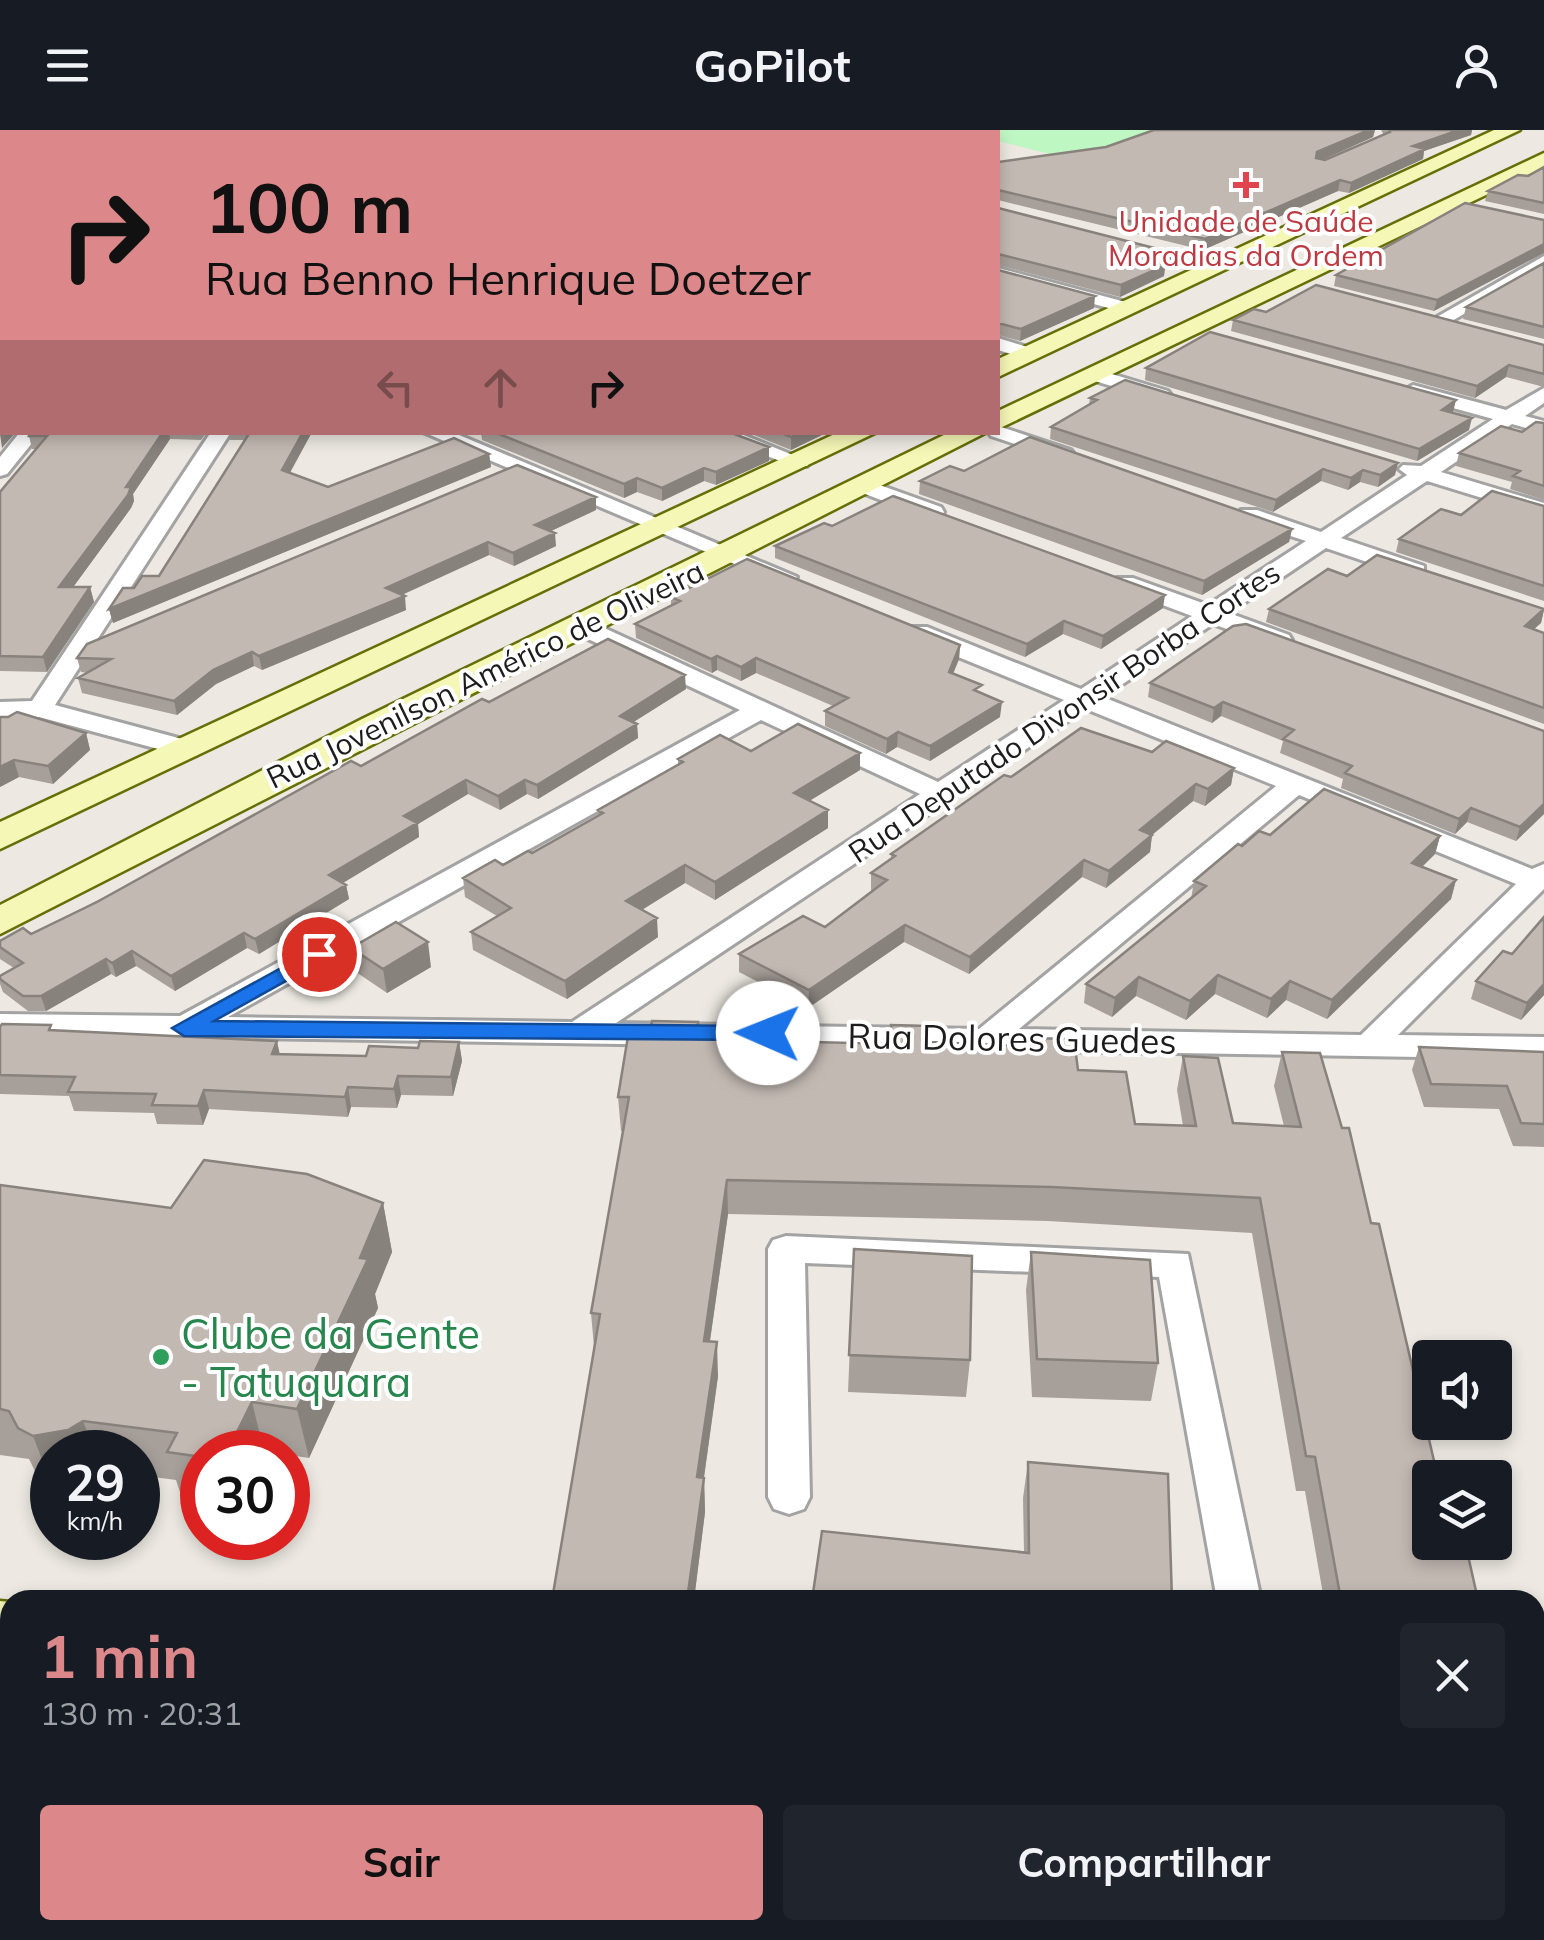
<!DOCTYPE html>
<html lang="pt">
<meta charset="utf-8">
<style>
:root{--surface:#171b24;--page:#20242c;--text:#f1f3f6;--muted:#9ea1a6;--accent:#dc888a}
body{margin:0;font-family:Mulish,sans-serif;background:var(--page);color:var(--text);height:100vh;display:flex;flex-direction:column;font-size:38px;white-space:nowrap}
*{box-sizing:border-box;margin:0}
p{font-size:32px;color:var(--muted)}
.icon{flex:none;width:55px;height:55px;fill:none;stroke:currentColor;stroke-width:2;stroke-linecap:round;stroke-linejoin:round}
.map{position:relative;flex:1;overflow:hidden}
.drawer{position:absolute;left:0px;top:1460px;width:1545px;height:350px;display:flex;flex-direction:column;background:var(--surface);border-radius:30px 30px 0 0;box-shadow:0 5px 15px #0003}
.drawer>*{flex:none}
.hud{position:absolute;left:0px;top:0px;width:1000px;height:305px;box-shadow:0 5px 15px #0003;background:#dc888a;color:#111;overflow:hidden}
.fabs{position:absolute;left:1412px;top:1210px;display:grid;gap:20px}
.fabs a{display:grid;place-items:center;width:100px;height:100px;border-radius:10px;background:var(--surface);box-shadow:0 5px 15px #0003;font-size:50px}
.speed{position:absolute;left:30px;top:1300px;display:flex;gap:20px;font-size:50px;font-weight:700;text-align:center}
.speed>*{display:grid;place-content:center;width:130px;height:130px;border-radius:50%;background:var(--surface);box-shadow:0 5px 15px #0003;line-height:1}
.speed small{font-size:25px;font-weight:400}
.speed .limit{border:15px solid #d22;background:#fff;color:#111}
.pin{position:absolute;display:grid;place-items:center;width:85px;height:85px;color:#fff;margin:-42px;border:5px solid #fff;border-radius:50%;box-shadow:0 2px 10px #0007}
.me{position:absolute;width:110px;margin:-55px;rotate:271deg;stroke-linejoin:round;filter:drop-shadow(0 0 8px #0008)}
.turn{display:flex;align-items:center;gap:35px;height:210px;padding:0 40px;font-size:45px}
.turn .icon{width:130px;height:130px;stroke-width:2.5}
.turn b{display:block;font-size:70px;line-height:85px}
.lanes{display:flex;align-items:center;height:95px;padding:0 40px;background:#0003;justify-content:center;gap:50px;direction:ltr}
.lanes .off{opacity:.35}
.round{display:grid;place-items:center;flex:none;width:105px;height:105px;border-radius:10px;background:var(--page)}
.overview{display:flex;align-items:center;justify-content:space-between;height:170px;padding:0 40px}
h1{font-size:60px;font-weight:700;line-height:75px;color:var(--accent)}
.action{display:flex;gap:20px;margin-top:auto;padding:20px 40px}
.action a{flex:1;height:115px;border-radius:10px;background:var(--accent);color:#111;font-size:40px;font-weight:700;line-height:115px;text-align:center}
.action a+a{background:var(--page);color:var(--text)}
header{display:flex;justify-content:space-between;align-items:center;height:130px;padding:0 40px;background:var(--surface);font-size:45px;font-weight:700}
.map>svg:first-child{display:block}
.residential{fill:#dad9d9}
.park{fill:#bff7c3}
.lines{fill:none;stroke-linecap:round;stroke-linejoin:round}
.street-casing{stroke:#a3a3a3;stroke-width:6}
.secondary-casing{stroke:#656f07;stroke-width:5}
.street{fill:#fff;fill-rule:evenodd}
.secondary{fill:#f5f7b6;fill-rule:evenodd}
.wall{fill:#a79f99}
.shaded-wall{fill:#88827d}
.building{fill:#c2b9b2;stroke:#88827d;stroke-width:2.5}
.route{fill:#1a73e8;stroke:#114b97;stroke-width:2.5}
.health-dot{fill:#e0444e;stroke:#fff;stroke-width:4}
.leisure-dot{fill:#2e9e5b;stroke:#fff;stroke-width:4}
.labels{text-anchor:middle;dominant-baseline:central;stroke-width:8;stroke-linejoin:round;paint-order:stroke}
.far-health-label{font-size:30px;fill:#be3a42;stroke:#fff}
.far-street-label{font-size:30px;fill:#1c1c1c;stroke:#fff}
.street-label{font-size:35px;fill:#1c1c1c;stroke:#fff}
.near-leisure-label{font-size:42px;fill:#27864d;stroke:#fff;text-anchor:start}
</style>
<header><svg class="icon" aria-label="menu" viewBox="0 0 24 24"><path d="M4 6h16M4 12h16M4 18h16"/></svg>GoPilot<svg class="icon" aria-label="person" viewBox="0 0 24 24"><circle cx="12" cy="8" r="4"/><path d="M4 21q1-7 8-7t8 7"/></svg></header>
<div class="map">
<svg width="1544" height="1810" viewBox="0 0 1544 1810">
<rect width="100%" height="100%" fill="#ede9e2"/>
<path class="residential" d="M0,1719L10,1800H493L554,1810H0Z"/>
<path class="park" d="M955,0H1155L1161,20L1065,28L998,11V2Z"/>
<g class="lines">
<defs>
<path id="street" d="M1544,126V138L1443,196L1428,192Z
M998,138L1133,174L1136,178L1127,183L998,148Z
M998,208L1037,220L1039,224L1030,230L998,220Z
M1092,238L1168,261L1171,265L1161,271L1085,248L1082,244Z
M1413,255L1506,280L1544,258V273L1525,286L1544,291V303L1512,294L1441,342L1544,373V387L1427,351L1341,408L1424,436V446H1408L1326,418L1229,483L1289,505L1292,510L1289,515H1271L1213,494L1103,567L1532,739L1544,734V759L1398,905L1544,907V929L0,904V884L180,886L740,580L571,501L568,496L571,491H589L938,652L1064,570L909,507L906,502L909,497H927L1081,559L1192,486L1117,458V448H1133L1208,475L1306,411L1241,390V380H1257L1321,402L1407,345L1399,339L1403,335L1421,336L1493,289L1406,265L1403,261ZM1086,579L1276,656L979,899L616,893ZM761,590L920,664L572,892L228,887ZM1299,665L1516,754L1361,905L1019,899Z
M998,296L1071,320L1074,324L1064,330L991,306L988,302H998Z
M20,302H41L7,344L0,346V327Z
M211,302H231L55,575L197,613L201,619L197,625L188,627L39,587L0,588V572L32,571Z
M423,302H452L797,447L793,452H777Z
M705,302H736L810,332L807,336H793Z
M863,349L941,377L944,382L941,387H925L855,360V350Z
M786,1106L1188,1124L1261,1470H1217L1159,1147L805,1133L810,1367L804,1379L789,1384L774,1379L768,1367V1119L773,1110Z
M126,1800H176L173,1810H123Z
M216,1800H266L262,1810H212Z"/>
<path id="secondary" d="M1494,0H1520L998,247V229Z
M1544,23V37L998,299V281Z
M839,302H877L0,719V692Z
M950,302H987L0,804V775L362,589Z
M0,1471L10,1472V1526L0,1525Z
M0,1619L10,1621V1683L0,1681Z
M1535,1708H1544V1776L1535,1774Z
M809,1800H931L935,1810H813Z"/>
</defs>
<use href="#street" class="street-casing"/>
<use href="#secondary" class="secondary-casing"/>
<use href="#street" class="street"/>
<use href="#secondary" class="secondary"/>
</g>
<path class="wall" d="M1154,0H1375L1373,7L1323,29L1325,30L1384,5L1381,0H1472L1471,5L1424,21L1423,29L1349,63L1338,61L1203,120L998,70V32L1106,17Z
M1544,37V84L1485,71L1488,61L1528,46Z
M998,73V78L1174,123L1172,134L1165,137L1164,146L1120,167L998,135Z
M1544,90L1434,181L1334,156L1336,145Z
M1544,133V209L1463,189L1466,177Z
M998,135V140L1094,178L1020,211L998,205Z
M1266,182L1544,215V257L1506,247L1475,268L1231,201L1233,190Z
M1146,238L1456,270L1452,282L1469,300L1417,331L1145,250Z
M1090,268L1395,345L1378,357L1360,352L1348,360L1321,351L1273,382L1050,309L1051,297L1089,275Z
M1544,293V370L1510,359L1512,352L1456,336L1459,323Z
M31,302H207L201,310L170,309L133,364L134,371L131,378L73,457H90L94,472L47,542L0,541V362L36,319H32L29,306Z
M229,302H312L290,343L328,357L489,324L491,337L113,493L109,479L134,458L159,446L245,310H230Z
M481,302H729L769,331L716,355L704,351L662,371L637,362L624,368L482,310Z
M747,302H828L791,320Z
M964,341L1292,399L1289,412L1202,465L919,364L920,351Z
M1544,376V471L1396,422L1399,409L1461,385Z
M596,380L551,401L556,416L514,436L489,425L402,465L406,480L262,540L254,536L216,554L177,585L82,563L78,548L88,543L81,542L77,528Z
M775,416L1163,478L1101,519L1063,504L1025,527L775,428Z
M1347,446L1544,479L1541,493L1534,499L1544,503V594L1266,492L1269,479Z
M671,467L960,515L959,529L953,544L981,564L1000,587L930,631L897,617L886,624L825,596V581L833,576L756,543L741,551L717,540L712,543L636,508L635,494L671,476Z
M1150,553L1544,601V684L1516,711L1467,692L1455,704L1341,658L1343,649L1280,623L1283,611L1221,586L1212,593L1148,567Z
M686,559L633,592L637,594L638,608L538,669L527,664L500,680L468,664L418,694L419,707L343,753L346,755L349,769L259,824L247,818L175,861L136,836L116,847L111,844L46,881H28L3,862L0,854V846L14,838L0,829V811L31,804L489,572Z
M0,587L86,603L90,620L53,654L19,647L0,657Z
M751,621L860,623V640L809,671L828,680V698L715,770L685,753L642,780L658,807L567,869L473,820L471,802L497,786L465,767L463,748L532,723L598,686V680L678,635V629Z
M1152,622L1234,638L1231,655L1205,676L1193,671L1152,705L1150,722L1106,758L1082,747L969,844L904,812L808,878L739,842V824L825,797L873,761L871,760V743L891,729V724L1011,647Z
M1270,705L1440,706L1435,724L1422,737L1456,750L1451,769L1327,889L1286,870L1267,888L1215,864L1186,890L1136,866L1112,887L1084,873L1086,854L1191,769L1194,751L1242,716Z
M1544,787V865L1521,890L1471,869L1476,851L1512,824Z
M351,818L431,837L387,863L356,842Z
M891,895L930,912L1026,916V908L1078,940L1135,994L1183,996L1177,960L1183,926L1233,993L1284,996L1274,956L1282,922L1430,1348L1478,1470H1324L1305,1361H1296L1252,1103L1048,1091L728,1084L710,1211L718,1246L704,1348L705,1382L694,1470H552L594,1217L591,1183L623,1001H621L618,967L650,906L890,914Z
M0,897L53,900L280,924L366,926L459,912L462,931L453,966L401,965L397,978L351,977L348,987L209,979L203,995L157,994L154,983L74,981L69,966L0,964Z
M1419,917L1544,922V1017L1513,1016L1499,979L1424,977L1412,940Z
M0,1055L171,1078L383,1073L392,1122L375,1164L378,1178L309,1328L288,1325V1322L265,1321L202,1322V1374L183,1371L176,1350L138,1345V1322H52V1355L38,1347L29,1329L0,1325Z
M854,1119L970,1230L966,1267L848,1262Z
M1031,1122L1158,1233L1151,1271L1032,1267L1026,1160Z
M1028,1332L1172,1470L1024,1422L1023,1368Z"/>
<path class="shaded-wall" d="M1369,0H1375L1373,7L1316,33L1317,22Z
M1459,0H1472L1471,5L1424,21L1423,29L1349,63L1351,53L1413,16Z
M1340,50L1338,61L1203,120L1205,109Z
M1544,114V123L1434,181L1437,170Z
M1174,123L1172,134L1165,137L1164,146L1120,167L1121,155L1154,132Z
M1095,166L1094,178L1020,211L1021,199Z
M1509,235L1506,247L1475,268L1477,256Z
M1456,270L1453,282L1439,291L1442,280Z
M1472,288L1469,300L1417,331L1419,319Z
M2,301V302H16L2,318L0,304Z
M163,302H169L170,309L133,364L134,371L131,378L63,471L59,457Z
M303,302H312L284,353L282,340Z
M801,302H828L791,320V307Z
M769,317V331L716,355V342Z
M489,324L491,337L113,493L109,479Z
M1398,333L1395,345L1378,357L1380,345Z
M704,338V351L662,371V358Z
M1323,339L1321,351L1273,382L1276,370Z
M1363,340L1360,352L1348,360L1351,348Z
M637,348V362L624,368V354Z
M596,367V380L536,408L535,395Z
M1292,399L1289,412L1202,465L1204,451Z
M555,403L556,416L514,436L513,423Z
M488,412L489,425L388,471L386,458Z
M90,457L94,472L47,542L43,527Z
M1165,465L1163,478L1101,519L1103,506Z
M405,466L406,480L262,540L259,526Z
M1544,480L1541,493L1521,510L1525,496Z
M1064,491L1063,504L1025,527L1027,514Z
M960,515L959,529L948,556L949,542Z
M252,522L254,536L216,554L177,585L174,571L213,540Z
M717,526V540L712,543L711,529Z
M756,528V543L741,551V537Z
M685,545L686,559L621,600L620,586Z
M1002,572L1000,587L930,631V616Z
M1223,572L1221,586L1212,593L1214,578Z
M637,594L638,608L538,669L537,655Z
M898,602L897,617L886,624L887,609Z
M86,603L90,620L53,654L48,636Z
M860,623V640L793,681L794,663Z
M14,630L19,647L0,657V637Z
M1234,638L1231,655L1205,676L1208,659Z
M466,650L468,664L418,694L419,707L331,760L329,745L404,686Z
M525,650L527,664L500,680L498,666Z
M1196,654L1193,671L1141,714L1152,705L1150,722L1106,758L1109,741L1140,700Z
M1544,674V684L1516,711L1520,697Z
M1471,678L1467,692L1455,704L1459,689Z
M828,680V698L715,770V752Z
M1440,706L1435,724L1407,751L1412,733Z
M1084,730L1082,747L969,844L970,827Z
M685,735V753L627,789L626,771Z
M1456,750L1451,769L1327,889L1332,870Z
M346,755L349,769L259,824L255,809Z
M657,788L658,807L567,869L565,851Z
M905,795L904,812L808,878L809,860Z
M244,803L247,818L175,861L171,846Z
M428,812L431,837L387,863L383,839Z
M132,821L136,836L116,847L112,833Z
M106,829L111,844L46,881L41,866Z
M1218,845L1215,864L1186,890L1190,871Z
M1139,847L1136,866L1112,887L1115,868Z
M1290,851L1286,870L1267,888L1271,869Z
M1544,854V865L1521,890L1527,873Z
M277,911L281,930L272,924Z
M459,912L462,931L453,966L451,947Z
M398,946L401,965L397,978L394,959Z
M348,957L351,977L348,987L345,967Z
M204,960L209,979L203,995L198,976Z
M727,1050L728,1084L705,1245L704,1211Z
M383,1073L392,1122L375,1164L378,1178L309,1328L297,1279Z
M717,1212L718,1246L699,1382L697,1347Z
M252,1272L264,1322H227Z
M83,1291L95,1322H52V1355L33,1306Z
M704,1348L705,1382L694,1470H687Z
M9,1715L10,1718V1740L3,1727Z
M72,1800H94L90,1810H67Z"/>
<path class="building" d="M30,0H878V2H21Z
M1154,0H1369L1317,22L1316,28L1325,30L1390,2L1389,0H1459L1413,16L1425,19L1351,53L1340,50L1205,109L998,60V32L1106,17Z
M2,7V27H0V8Z
M1544,37V73L1488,61L1518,45L1528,46Z
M2,38V301L0,304V275L2,273L1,259H0V40Z
M998,73V78L1174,123L1154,132L1166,135L1121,155L998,124Z
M1465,73L1544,90V114L1437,170L1336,145Z
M1544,133V197L1466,177Z
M998,135V140L1095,166L1021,199L998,193Z
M1316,155L1544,215V244L1509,235L1477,256L1233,190L1254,179L1266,182Z
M1210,202L1456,270L1442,280L1472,288L1419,319L1146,238Z
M1125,250L1398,333L1380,345L1363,340L1351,348L1323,339L1276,370L1051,297L1097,270L1090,268Z
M1536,292L1544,293V356L1513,346L1520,341L1459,323L1501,296L1522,302Z
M31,302H163L126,357H131L128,365L59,457H90L43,527L0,526V362L47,306H29Z
M250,302H303L282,340L328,357L454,308L489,324L109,479L123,458H134L142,446H159Z
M494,302H729L769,317L716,342L704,338L662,358L637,348L624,354Z
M779,302H801L791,307Z
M1030,307L1292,399L1204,451L920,351L950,336L964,341Z
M517,335L596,367L535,395L555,403L513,423L488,412L386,458L405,466L259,526L252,522L213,540L174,571L78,548L111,529L77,528L87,514Z
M1492,361L1544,376V456L1399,409L1441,379L1461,385Z
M893,366L1165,465L1103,506L1064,491L1027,514L775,416L824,393L832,396Z
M1377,425L1544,479L1525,496L1544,503V578L1269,479L1328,439L1347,446Z
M747,429L960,515L949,542L982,555L974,560L1002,572L930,616L898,602L887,609L825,581L848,568L756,528L741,537L717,526L711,529L635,494L680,471L671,467Z
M1246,494L1544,601V674L1520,697L1471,678L1459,689L1345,643L1352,636L1283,609L1294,600L1223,572L1214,578L1150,553L1233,496Z
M608,509L685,545L620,586L637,594L537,655L525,650L498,666L466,650L404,686L417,693L329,745L346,755L255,809L244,803L171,846L132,821L112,833L106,829L41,866H23L0,849V846L23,833L0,817V811L23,798L31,804L97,772L351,631L361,636L482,569L489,572Z
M17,582L86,603L48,636L14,630L0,637V587H8Z
M798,594L860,623L794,663L828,680L715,752L685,735L626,771L657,788L565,851L471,802L511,778L463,748L495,730L503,735L528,721L532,723L603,683L598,680L683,632L678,629L720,605L751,621Z
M1081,598L1152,622L1166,611L1234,638L1208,659L1196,654L1140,700L1152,705L1109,741L1084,730L970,827L905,795L809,860L739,824L803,786L825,797L887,750L871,743L895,726L891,724L1004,645L1011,647Z
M1324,659L1440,706L1412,733L1456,750L1332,870L1290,851L1271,869L1218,845L1190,871L1139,847L1115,868L1086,854L1206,756L1194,751L1238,714L1242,716L1259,701L1270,705Z
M1544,787V854L1527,873L1476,851L1503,821L1512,824Z
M396,792L428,812L383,839L351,818Z
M652,891L698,892L696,909L892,914L891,895L929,896L930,912L1027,916L1026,908L1074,909L1078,940L1126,942L1135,994L1196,996L1183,926L1218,928L1233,993L1301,997L1282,922L1320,923L1342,998H1349L1371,1093L1379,1094L1438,1348H1430V1412H1465L1478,1470H1341L1315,1327L1306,1326L1260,1068L1052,1057L727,1050L704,1211L717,1212L697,1347L704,1348L687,1470H552L600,1184L591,1183L629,967H618L628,906H650Z
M2,894L51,895L49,900L277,911L272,924L366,926L369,916L418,918L420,911L459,912L451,947L398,946L394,959L348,957L345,967L204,960L198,976L152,975L156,964L68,962L75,947L0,945V897Z
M1419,917L1544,922V994L1521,993L1507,956L1431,954Z
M204,1030L307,1044L383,1073L360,1128L368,1129L297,1279L252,1272L227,1322H202V1327L167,1322L177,1303L83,1291L68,1300L33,1306L18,1298L9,1281L0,1279V1055L171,1078Z
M854,1119L972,1126L970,1230L849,1225Z
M1031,1122L1150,1130L1158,1233L1037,1229Z
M1028,1332L1168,1344L1172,1470H812L822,1401L1029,1423Z
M0,1714L9,1715L3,1727L10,1728V1800H72L67,1810H0Z"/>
<path class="route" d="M319,817L327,819V828L214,891L768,896L779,903L768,910L184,906L172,898Z"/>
<path class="health-dot" d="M1241 40h10v10h10v10h-10v10h-10v-10h-10v-10h10z"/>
<circle class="leisure-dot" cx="161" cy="1227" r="10"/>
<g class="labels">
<g class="far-health-label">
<text x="1246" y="91">Unidade de Saúde<tspan x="1246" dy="34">Moradias da Ordem</tspan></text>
</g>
<g class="far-street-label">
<text transform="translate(485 544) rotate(-26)">Rua Jovenilson Américo de Oliveira</text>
<text transform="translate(1064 582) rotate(-34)">Rua Deputado Divonsir Borba Cortes</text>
</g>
<g class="street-label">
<text transform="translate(1012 908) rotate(1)">Rua Dolores Guedes</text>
</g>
<g class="near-leisure-label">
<text x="181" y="1203">Clube da Gente<tspan x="181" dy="48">- Tatuquara</tspan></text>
</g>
</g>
</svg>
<div class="fabs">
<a><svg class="icon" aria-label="sound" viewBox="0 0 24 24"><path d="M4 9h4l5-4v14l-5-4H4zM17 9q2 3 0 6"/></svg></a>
<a><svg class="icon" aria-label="layers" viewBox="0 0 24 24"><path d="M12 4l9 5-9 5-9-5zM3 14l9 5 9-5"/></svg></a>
</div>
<div class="speed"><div>29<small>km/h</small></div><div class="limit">30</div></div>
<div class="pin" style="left:319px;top:824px;background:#d93025"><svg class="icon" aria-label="arrive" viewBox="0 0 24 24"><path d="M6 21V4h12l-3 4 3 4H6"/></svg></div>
<svg class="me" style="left:768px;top:903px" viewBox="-20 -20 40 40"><circle r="19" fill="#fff"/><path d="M0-13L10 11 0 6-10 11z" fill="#1a73e8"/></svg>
<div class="hud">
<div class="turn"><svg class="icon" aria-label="right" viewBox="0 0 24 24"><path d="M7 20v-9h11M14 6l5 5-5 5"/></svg><div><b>100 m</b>Rua Benno Henrique Doetzer</div></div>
<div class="lanes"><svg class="icon off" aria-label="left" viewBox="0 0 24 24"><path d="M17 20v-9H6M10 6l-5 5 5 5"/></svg><svg class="icon off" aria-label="ahead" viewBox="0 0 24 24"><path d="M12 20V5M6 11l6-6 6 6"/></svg><svg class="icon" aria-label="right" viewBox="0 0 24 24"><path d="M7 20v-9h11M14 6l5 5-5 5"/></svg></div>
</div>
<section class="drawer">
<div class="overview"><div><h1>1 min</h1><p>130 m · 20:31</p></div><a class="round"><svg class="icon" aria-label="close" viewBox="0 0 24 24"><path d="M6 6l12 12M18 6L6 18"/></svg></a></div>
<div class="action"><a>Sair</a><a>Compartilhar</a></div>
</section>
</div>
